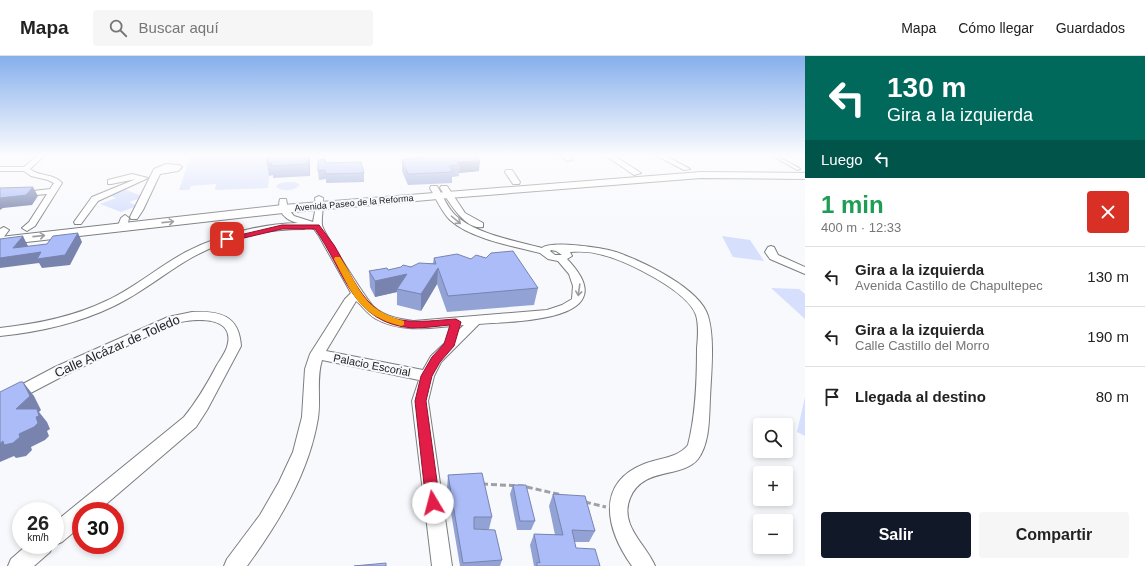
<!DOCTYPE html>
<html lang="es">
<meta charset="utf-8">
<style>
:root{--surface:#fff;--page:#f6f6f6;--text:#222;--muted:#767676;--line:#e0e0e0;--accent:#111827}
body{margin:0;font-family:Helvetica,sans-serif;background:var(--page);color:var(--text);height:100vh;display:flex;flex-direction:column;font-size:15px;white-space:nowrap}
*{box-sizing:border-box;margin:0}
p{font-size:13px;color:var(--muted)}
.icon{flex:none;width:22px;height:22px;fill:none;stroke:currentColor;stroke-width:2;stroke-linecap:round;stroke-linejoin:round}
.map{position:relative;flex:1;overflow:hidden}
.details{display:flex;flex-direction:column;background:var(--surface);width:340px}
.details>*{flex:none}
.top-card{background:#00695c;color:#fff;overflow:hidden}
.controls{position:absolute;left:753px;top:362px;display:grid;gap:8px}
.controls a{display:grid;place-items:center;width:40px;height:40px;border-radius:4px;background:var(--surface);box-shadow:0 2px 6px #0003;font-size:20px}
.speed{position:absolute;left:12px;top:446px;display:flex;gap:8px;font-size:20px;font-weight:700;text-align:center}
.speed>*{display:grid;place-content:center;width:52px;height:52px;border-radius:50%;background:var(--surface);box-shadow:0 2px 6px #0003;line-height:1}
.speed small{font-size:10px;font-weight:400}
.speed .limit{border:6px solid #d22;background:#fff;color:#111}
.pin{position:absolute;display:grid;place-items:center;width:34px;height:34px;color:#fff;margin:-17px;border-radius:8px;box-shadow:0 2px 6px #0006}
.me{position:absolute;width:44px;margin:-22px;rotate:352deg;stroke-linejoin:round;filter:drop-shadow(0 0 3px #0008)}
.turn{display:flex;align-items:center;gap:14px;height:84px;padding:0 16px;font-size:18px}
.turn .icon{width:52px;height:52px;stroke-width:2.5}
.turn b{display:block;font-size:28px;line-height:34px}
.then{display:flex;align-items:center;height:38px;padding:0 16px;background:#0003;gap:8px;font-size:15px}
.round{display:grid;place-items:center;flex:none;width:42px;height:42px;border-radius:4px;background:var(--page)}
.head{display:flex;align-items:center;justify-content:space-between;height:68px;padding:0 16px}
h1{font-size:24px;font-weight:700;line-height:30px;color:#1e9e55}
.primary-button{display:flex;gap:8px;margin-top:auto;padding:8px 16px}
.primary-button a{flex:1;height:46px;border-radius:4px;background:var(--accent);color:#fff;font-size:16px;font-weight:700;line-height:46px;text-align:center}
.primary-button a+a{background:var(--page);color:var(--text)}
ul{padding:0;list-style:none}
li{display:flex;align-items:center;gap:12px;height:60px;padding:0 16px;border-top:1px solid var(--line)}
li div{flex:1}
li b{display:block;font-size:15px}
li em{font-style:normal}
header{display:flex;align-items:center;gap:24px;box-sizing:border-box;height:56px;padding:0 20px;background:var(--surface);border-bottom:1px solid var(--line)}
header strong{font-size:19px}
nav{display:flex;gap:22px;margin-inline-start:auto;font-size:14px}
.search{width:280px;height:36px;background:var(--page);display:flex;align-items:center;gap:10px;box-sizing:border-box;padding:0 14px;border-radius:4px;color:var(--muted);font-size:15px}
main{display:flex;flex:1;min-height:0}
.map>svg:first-child{display:block}
.green{fill:#d6dffc}
.lines{fill:none;stroke-linecap:round;stroke-linejoin:round}
.lane-casing{stroke:#7d7e81;stroke-width:2}
.street-casing{stroke:#7d7e81;stroke-width:2}
.secondary-casing{stroke:#7d7e81;stroke-width:2}
.path{stroke:#9fa0a3;stroke-width:3;stroke-dasharray:6 3;stroke-linecap:butt}
.lane{fill:#fff;fill-rule:evenodd}
.street{fill:#fff;fill-rule:evenodd}
.secondary{fill:#fff;fill-rule:evenodd}
.wall{fill:#93a2d5}
.shaded-wall{fill:#7884ae}
.building{fill:#abbcf8;stroke:#7884ae}
.oneway{stroke:#9c9c9c}
.route{fill:#e11d48;stroke:#92132f}
.slow{fill:#f59e0b}
.labels{text-anchor:middle;dominant-baseline:central;stroke-width:4;stroke-linejoin:round;paint-order:stroke}
.far-street-label{font-size:9px;fill:#222223;stroke:#f8f9fd}
.street-label{font-size:11px;fill:#222223;stroke:#f8f9fd}
.near-street-label{font-size:13px;fill:#222223;stroke:#f8f9fd}
</style>
<header>
<strong>Mapa</strong>
<div class="search"><svg class="icon" aria-label="search" viewBox="0 0 24 24"><circle cx="10" cy="10" r="6"/><path d="M15 15l6 6"/></svg>Buscar aquí</div>
<nav><a>Mapa</a><a>Cómo llegar</a><a>Guardados</a></nav>
</header>
<main>
<div class="map">
<svg width="805" height="510" viewBox="0 0 805 510">
<rect width="100%" height="100%" fill="#f8f9fd"/>
<path class="green" d="M191,99H271L268,132L215,134L216,128L191,130L189,134H179Z
M285,126H296L300,129C294,135 283,136 276,131L278,128Z
M124,133L144,141L129,146L137,150L121,156L100,148L116,142L109,139Z
M722,180L750,184L764,205L733,201Z
M771,232L799,233L805,238V263Z
M805,341V380L797,376Z"/>
<g class="lines">
<defs>
<path id="lane" d="M775,99L799,112L800,113L797,114L771,99Z"/>
<path id="street" d="M38,99H45L30,113C40,121 53,117 62,127L35,170L27,175L22,172L29,166L47,138L25,140L0,139V135L25,136L50,133L54,127L48,124L31,120L24,115H0V111H24Z
M560,99H568L572,104L567,105Z
M605,99H613L641,117L634,119Z
M655,99H664L690,113L684,114Z
M166,108L179,109L182,111L178,115L160,118L143,154L137,163H131L130,161L154,113Z
M506,114H512L520,126L519,128H513L505,116Z
M132,118L148,122L98,145L81,168H75L74,166L92,141L136,123L111,128H108V124Z
M431,130H437C443,140 447,151 455,159C475,178 516,185 542,192C552,184 603,192 616,196C642,205 700,232 708,260C715,283 711,318 710,342C709,361 710,387 698,403C682,423 643,410 630,442C619,470 646,488 655,510H632C607,475 594,428 644,408C659,402 678,402 688,389C696,358 697,324 697,292C698,282 699,269 696,259C688,235 627,205 603,199C593,196 581,195 570,196L572,200L567,203C628,266 515,265 479,268L441,306L434,320L428,345L452,510H432L412,345L419,324L322,304C316,323 321,342 318,362C309,417 279,466 247,510H224L227,503L260,459L279,426L293,396L302,361L305,313L310,298L345,243L351,237L319,180L314,173L308,170L304,173C264,173 226,182 191,202C165,217 141,237 114,250C79,267 39,276 0,280V272C36,268 73,261 106,245C134,232 157,212 184,197C219,179 259,168 298,167C287,165 276,156 280,143H286L288,153L294,160L313,166L316,150L315,142L319,140L323,142C324,151 321,160 322,169C322,174 368,246 374,251C385,261 400,263 414,265L547,254L562,249L572,243L573,230L569,218L558,205L548,203L540,197C513,190 471,183 450,164C441,155 436,142 430,132ZM551,194L556,195L562,199H555L550,195ZM356,245C361,248 366,257 376,263C403,278 434,271 464,269L431,300L423,314L326,295Z
M441,130H447L465,157L483,167V171C465,175 448,144 440,132Z
M125,159L129,162L127,172L122,175L119,174L117,172L121,162Z
M4,171L9,174L3,182L0,183V173Z
M771,190L774,191L778,199L805,211V218L770,203L765,196L768,191Z
M192,256C220,255 239,259 241,290L207,354L196,371L98,455H81V470L62,486L55,489V466L184,361C197,345 207,328 217,309C220,304 225,297 227,291C237,259 194,262 176,267L65,319L0,353V340L55,311L168,261Z
M27,489H53L50,496L34,510H8L11,503Z"/>
<path id="secondary" d="M701,116L805,117V123L701,122L449,142L283,157L0,189V181L283,149Z"/>
</defs>
<use href="#lane" class="lane-casing"/>
<use href="#street" class="street-casing"/>
<use href="#secondary" class="secondary-casing"/>
<path class="path" d="M482,428L522,430L562,439
M585,446L606,451"/>
<use href="#lane" class="lane"/>
<use href="#street" class="street"/>
<use href="#secondary" class="secondary"/>
</g>
<path class="wall" d="M268,99H310V120L273,122V119L269,120L267,108Z
M430,99L479,115L459,117V120L452,121V127L408,129L402,115V104Z
M326,107L364,117V126L326,127V123L319,124L318,115Z
M434,202L471,203L538,232L534,249L447,256L437,228L421,255L397,249V236L375,241L370,231L369,215L388,214L433,207Z
M448,419L492,461L489,473H474L502,504L500,510H460L447,433Z
M513,429L535,465L531,474H517L510,438Z
M553,438L595,475L589,486H574L576,492L599,510H534L530,489L534,478L555,479L549,450Z"/>
<path class="shaded-wall" d="M309,99H310V120L308,108Z
M480,105L479,115L459,117L460,109L457,106Z
M33,131L38,140L32,149L3,152L0,154V142Z
M78,177L82,186L70,209L42,212L39,207L0,212V202L13,192L23,180L28,190L21,199Z
M438,212L437,228L421,255V238Z
M407,218L397,233V236L375,241V225Z
M23,326L34,340L41,354L39,356L47,366L50,373L47,375L49,380L45,384L31,391L32,394L26,400L16,402L14,400L0,406V387L19,378L16,353Z"/>
<path class="building" d="M268,99H309L308,108L271,110V107L267,108Z
M430,99H475L480,105L457,106L460,109L449,110L453,116L408,118L402,104Z
M325,103L326,107L361,106L364,117L325,118V114L318,115V104Z
M33,131L26,139L0,142V132Z
M78,177L65,199L37,203L41,196L0,202V183L23,180L13,192L47,188L53,180Z
M513,195L538,232L448,240L438,212L421,238L397,233L407,218L375,225L369,215L387,212L388,214L401,211L403,209L411,211L419,207L436,208L434,202L457,198L471,203L476,199L486,202L491,197Z
M20,326H23L30,340L16,353H37L39,360L36,361L38,367L34,371L19,378L20,381L13,387L4,389L3,385L0,387V336Z
M482,417L492,461H474V473L495,474L502,504L463,507L448,419Z
M513,429H526L535,465H520Z
M553,438L585,440L595,475L572,474L576,492L595,493L600,510H537V506L540,507L534,478L563,479Z
M386,507V510H354Z"/>
<defs><path id="oneway-shaft" d="M-6 0H5M1.5-3L5.5 0L1.5 3" fill="none" stroke-width="1.6" stroke-linecap="round" stroke-linejoin="round"/></defs>
<g class="oneway">
<use href="#oneway-shaft" transform="translate(456 164) rotate(40)"/>
<use href="#oneway-shaft" transform="translate(168 166) rotate(-6)"/>
<use href="#oneway-shaft" transform="translate(39 180) rotate(-6)"/>
<use href="#oneway-shaft" transform="translate(579 234) rotate(98)"/>
</g>
<linearGradient id="sky" x2="0" y2="1"><stop stop-color="#86afec"/><stop offset="0.58" stop-color="#fcfcfe"/><stop offset="1" stop-color="#fcfcfe" stop-opacity="0"/></linearGradient>
<rect width="805" height="171" fill="url(#sky)"/>
<path class="route" d="M282,169H319C324,176 329,182 334,189C351,217 364,258 401,264C419,267 438,264 456,263L461,266L454,290L440,306L432,320L426,345L440,447L438,452L433,454L428,452L426,447L415,345L421,320L432,301L444,288L450,269C438,270 425,272 413,272C352,268 345,215 315,173H282L227,186L223,183Z"/>
<path class="slow" d="M335,201H340C362,235 362,253 404,265V269L401,270C359,259 353,239 334,203Z"/>
<g class="labels">
<g class="far-street-label">
<text transform="translate(354 147) rotate(-5)">Avenida Paseo de la Reforma</text>
</g>
<g class="street-label">
<text transform="translate(372 309) rotate(11)">Palacio Escorial</text>
</g>
<g class="near-street-label">
<text transform="translate(117 290) rotate(-24)">Calle Alcázar de Toledo</text>
</g>
</g>
</svg>
<div class="controls">
<a><svg class="icon" aria-label="search" viewBox="0 0 24 24"><circle cx="10" cy="10" r="6"/><path d="M15 15l6 6"/></svg></a>
<a>+</a>
<a>−</a>
</div>
<div class="speed"><div>26<small>km/h</small></div><div class="limit">30</div></div>
<div class="pin" style="left:227px;top:183px;background:#d93025"><svg class="icon" aria-label="arrive" viewBox="0 0 24 24"><path d="M6 21V4h12l-3 4 3 4H6"/></svg></div>
<svg class="me" style="left:433px;top:447px" viewBox="-20 -20 40 40"><circle r="19" fill="#fff"/><path d="M0-13L10 11 0 6-10 11z" fill="#e11d48"/></svg>
</div>
<section class="details">
<div class="top-card">
<div class="turn"><svg class="icon" aria-label="left" viewBox="0 0 24 24"><path d="M17 20v-9H6M10 6l-5 5 5 5"/></svg><div><b>130 m</b>Gira a la izquierda</div></div>
<div class="then">Luego<svg class="icon" aria-label="left" viewBox="0 0 24 24"><path d="M17 20v-9H6M10 6l-5 5 5 5"/></svg></div>
</div>
<div class="head"><div><h1>1 min</h1><p>400 m · 12:33</p></div><a class="round" style="background:#d93025;color:#fff"><svg class="icon" aria-label="close" viewBox="0 0 24 24"><path d="M6 6l12 12M18 6L6 18"/></svg></a></div>
<ul>
<li><svg class="icon" aria-label="left" viewBox="0 0 24 24"><path d="M17 20v-9H6M10 6l-5 5 5 5"/></svg><div><b>Gira a la izquierda</b><p>Avenida Castillo de Chapultepec</p></div><em>130 m</em></li>
<li><svg class="icon" aria-label="left" viewBox="0 0 24 24"><path d="M17 20v-9H6M10 6l-5 5 5 5"/></svg><div><b>Gira a la izquierda</b><p>Calle Castillo del Morro</p></div><em>190 m</em></li>
<li><svg class="icon" aria-label="arrive" viewBox="0 0 24 24"><path d="M6 21V4h12l-3 4 3 4H6"/></svg><div><b>Llegada al destino</b></div><em>80 m</em></li>
</ul>
<div class="primary-button"><a>Salir</a><a>Compartir</a></div>
</section>
</main>
